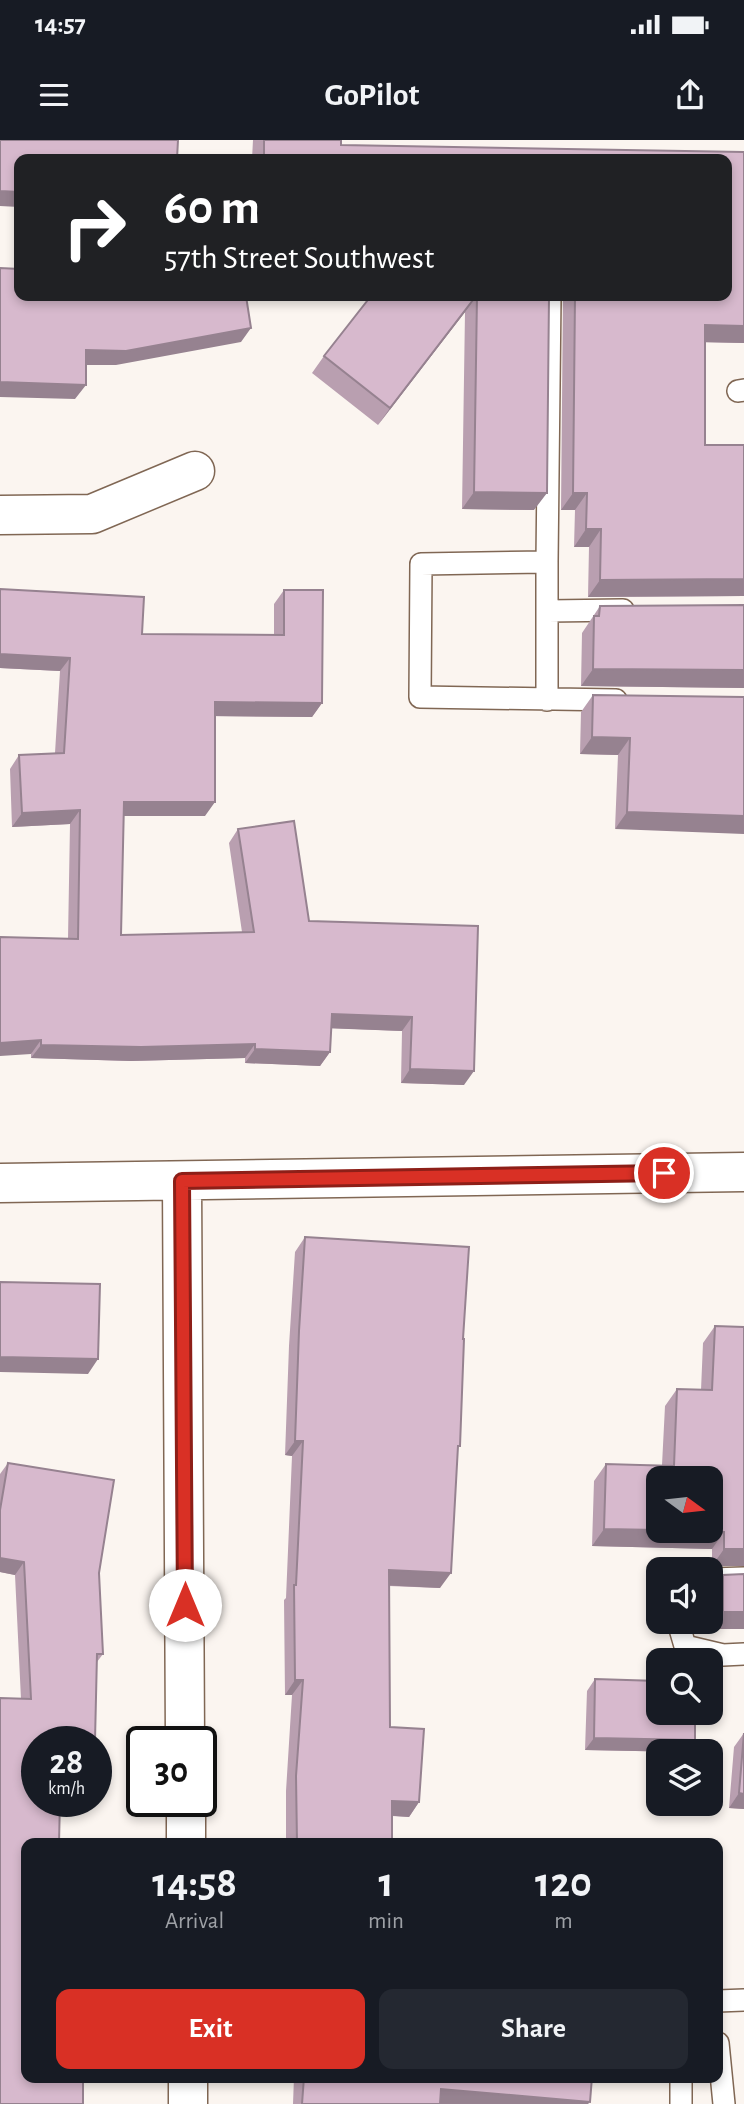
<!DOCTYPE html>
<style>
:root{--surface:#171b24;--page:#242831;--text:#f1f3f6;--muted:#9ea1a6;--accent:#d93025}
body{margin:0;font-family:"Alegreya Sans",sans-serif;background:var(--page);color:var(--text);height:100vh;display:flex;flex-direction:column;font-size:26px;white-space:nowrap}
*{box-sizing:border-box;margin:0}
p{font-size:23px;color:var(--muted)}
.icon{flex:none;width:38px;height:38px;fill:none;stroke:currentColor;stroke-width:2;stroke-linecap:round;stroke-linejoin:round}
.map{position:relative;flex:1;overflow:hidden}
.sheet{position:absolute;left:21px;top:1698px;width:702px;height:245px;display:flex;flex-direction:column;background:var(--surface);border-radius:14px;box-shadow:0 4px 10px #0003}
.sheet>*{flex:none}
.banner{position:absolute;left:14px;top:14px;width:718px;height:147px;border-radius:14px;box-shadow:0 4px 10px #0003;background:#202124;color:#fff;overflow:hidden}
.needle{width:46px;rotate:105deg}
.fabs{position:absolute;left:646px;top:1326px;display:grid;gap:14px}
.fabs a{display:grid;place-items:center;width:77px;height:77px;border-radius:14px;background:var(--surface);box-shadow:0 4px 10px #0003;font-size:35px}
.speed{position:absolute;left:21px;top:1586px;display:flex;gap:14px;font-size:35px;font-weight:700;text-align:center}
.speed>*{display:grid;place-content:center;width:91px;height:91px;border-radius:50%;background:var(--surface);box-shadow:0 4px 10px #0003;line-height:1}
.speed small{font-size:18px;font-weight:400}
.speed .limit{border:4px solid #111;border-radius:10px;background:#fff;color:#111}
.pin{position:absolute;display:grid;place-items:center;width:60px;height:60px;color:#fff;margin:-30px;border:4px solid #fff;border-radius:50%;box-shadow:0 2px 7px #0007}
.me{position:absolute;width:77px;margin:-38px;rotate:0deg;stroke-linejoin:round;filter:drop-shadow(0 0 5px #0008)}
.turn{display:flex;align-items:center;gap:24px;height:147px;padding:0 35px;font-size:32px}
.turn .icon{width:91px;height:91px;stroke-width:2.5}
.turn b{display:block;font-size:49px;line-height:60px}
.eta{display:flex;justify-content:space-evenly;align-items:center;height:119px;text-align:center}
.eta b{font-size:42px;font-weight:700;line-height:49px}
.cta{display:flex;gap:14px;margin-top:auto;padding:14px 35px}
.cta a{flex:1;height:80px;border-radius:14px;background:var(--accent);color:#fff;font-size:28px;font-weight:700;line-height:80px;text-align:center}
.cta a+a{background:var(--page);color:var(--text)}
.status{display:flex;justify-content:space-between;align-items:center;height:49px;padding:0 35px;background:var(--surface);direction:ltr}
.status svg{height:19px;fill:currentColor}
header{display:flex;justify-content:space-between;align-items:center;height:91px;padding:0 35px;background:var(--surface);font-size:32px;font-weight:700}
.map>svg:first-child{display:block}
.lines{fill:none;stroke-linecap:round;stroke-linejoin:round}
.service-casing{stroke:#806754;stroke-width:24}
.minor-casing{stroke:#806754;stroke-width:41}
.service{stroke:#fff;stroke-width:21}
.minor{stroke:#fff;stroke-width:38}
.wall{fill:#b99fb0}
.shaded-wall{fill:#968290}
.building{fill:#d7b9cd;stroke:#968290;stroke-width:2}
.route-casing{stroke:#8d1f18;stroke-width:18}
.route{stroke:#d93025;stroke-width:12}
</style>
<div class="status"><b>14:57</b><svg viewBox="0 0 49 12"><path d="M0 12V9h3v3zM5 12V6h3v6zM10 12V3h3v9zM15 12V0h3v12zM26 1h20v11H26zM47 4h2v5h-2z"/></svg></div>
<header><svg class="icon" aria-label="menu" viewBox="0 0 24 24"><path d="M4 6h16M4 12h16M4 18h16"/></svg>GoPilot<svg class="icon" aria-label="share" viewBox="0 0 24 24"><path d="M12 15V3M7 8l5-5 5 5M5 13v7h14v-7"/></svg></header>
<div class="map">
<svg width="744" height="1964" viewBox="0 0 744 1964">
<rect width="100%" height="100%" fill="#fbf5f0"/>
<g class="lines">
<defs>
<path id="service" d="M738,251L744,250
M547,422L550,156
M548,471L623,470
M547,560V422L421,424L420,557L616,560
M710,1439L744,1438
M678,1482L685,1506L723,1515L744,1514
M718,1861L744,1860
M718,1903L724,1964
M681,1964V1937"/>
<path id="minor" d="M0,375L92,374L195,331
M182,1041L185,1601
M0,1043L744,1032
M186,1661V1703
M188,1937V1964"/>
</defs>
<use href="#service" class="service-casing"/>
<use href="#minor" class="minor-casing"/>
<use href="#service" class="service"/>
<use href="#minor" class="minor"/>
</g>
<path class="wall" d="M253,0H341V5L744,12V203L705,202V305H744V456L588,457L589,407H574L575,370H561L563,156H726V19H252Z
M371,156H549L534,370L462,369L465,172L378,285L312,233L324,216Z
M284,450L322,563L312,577L215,576L205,676H123L121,795L242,792L229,703L238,689L309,781L478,786L464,945L401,943L402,891L331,888L330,912L320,926L245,923V918L131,921L31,918V914L68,799L70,684L12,687L10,629L19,615L55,613L60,531L0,528L142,494L274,495V464Z
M744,465V548L581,546L582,493L600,466Z
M593,555L744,557L615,689L618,615L580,614L581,572Z
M305,1097L463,1199L458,1310L440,1448L389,1446L390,1587L419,1662L409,1677L392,1676V1703H286V1651L292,1555H285L284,1460L286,1458L292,1316L285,1315L289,1206L295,1112Z
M715,1186L744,1187V1426H712V1409L592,1406L594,1341L606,1324L662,1325L665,1266L677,1249L701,1250L703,1203Z
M8,1323L99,1433L103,1514L37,1601L0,1964L21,1559L15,1435L0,1432V1334Z
M723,1435L744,1489H711V1452Z
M595,1539L695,1600L686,1612L585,1610L587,1551Z
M744,1593V1669L729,1668L734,1607Z
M294,1937H592L588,1964H293Z"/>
<path class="shaded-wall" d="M0,51L19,52V67L0,66Z
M476,156L465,172L378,285L390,268Z
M705,185L744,186V203L693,202Z
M251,188L241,202L116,225H76L86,210Z
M0,242L86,245L75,259L0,257Z
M474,352L547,353L534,370L462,369Z
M573,353H587L575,370H561Z
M586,389H601L589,407H574Z
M744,439V456L588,457L600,440Z
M0,514L70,518L60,531L0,528Z
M593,529L744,530V548L581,546Z
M215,562L322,563L312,577L205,576Z
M592,597L630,598L618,615L580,614Z
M124,662H215L205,676H114Z
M80,670L70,684L12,687L22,673Z
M627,672L744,676V694L615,689Z
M332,874L412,877L402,891L322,888Z
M41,900L31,914L0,916V903Z
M255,904L245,918L131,921L31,918L41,905Z
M255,909L330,912L320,926L245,923Z
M410,929L474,931L464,945L401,943Z
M0,1217L98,1219L88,1234L0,1232Z
M295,1301H303L292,1316L285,1315Z
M604,1389L658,1390V1391L724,1392L712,1409L592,1406Z
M724,1409H744V1426H712Z
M0,1418L24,1422L15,1435L0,1432Z
M389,1430L451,1433L440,1448L379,1445Z
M723,1472H744V1489H711Z
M295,1540H303L292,1555H285Z
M594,1598L695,1600L686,1612L585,1610Z
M739,1653L744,1654V1669L729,1668Z
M392,1661L419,1662L409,1677L382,1675Z
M441,1949L590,1962L588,1964H431Z"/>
<path class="building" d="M0,0H178L177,19H19V52L0,51Z
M264,0H341V5L744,12V186L705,185V305H744V439L600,440L601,389H586L587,353H573L575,156H726V19H264Z
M0,128L19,129V156H246L251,188L126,211L86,210V245L0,242Z
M371,156H476L390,268L324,216Z
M477,156H549L547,353L474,352Z
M0,449L144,457L142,494L284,495V450H323L322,563L215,562V662H124L121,795L254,792L238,689L294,681L309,781L478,786L474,931L410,929L412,877L332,874L330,912L255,909V904L141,907L41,905V900L0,903V797L78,799L80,670L22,673L19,615L64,613L70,518L0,514Z
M744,465V530L593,529L594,476H599L600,466Z
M593,555L744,557V676L627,672L630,598L592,597Z
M305,1097L469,1107L463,1199H464L460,1306H458L451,1433L389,1430L390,1587L424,1589L419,1662L392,1661V1703H297L296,1636L303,1540H295L294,1445H296L303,1301H295L299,1191Z
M0,1142L100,1144L98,1219L0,1217Z
M715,1186L744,1187V1409H724V1392L708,1391H710V1339H658V1390L604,1389L606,1324L674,1326L677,1249L712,1250Z
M8,1323L114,1340L99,1433L103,1514H97L95,1601H37V1661H60L59,1703H26V1937H83V1964H0V1558L31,1559L24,1422L0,1418V1370Z
M744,1434V1472H723V1435Z
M595,1539L658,1541V1573H695V1600L594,1598Z
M744,1593V1654L739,1653Z
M304,1937H592L590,1962L441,1949L440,1964H302Z"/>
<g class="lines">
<defs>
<path id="route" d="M185,1465L182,1041L664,1033"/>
</defs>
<use href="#route" class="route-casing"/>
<use href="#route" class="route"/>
</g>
</svg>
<div class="fabs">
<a><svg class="needle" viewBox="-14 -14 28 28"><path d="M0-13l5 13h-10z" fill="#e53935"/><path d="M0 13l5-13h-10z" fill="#9ea1a6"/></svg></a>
<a><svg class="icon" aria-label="sound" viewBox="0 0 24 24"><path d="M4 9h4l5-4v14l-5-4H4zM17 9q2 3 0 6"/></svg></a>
<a><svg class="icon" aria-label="search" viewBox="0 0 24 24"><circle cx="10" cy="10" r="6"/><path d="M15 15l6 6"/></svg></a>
<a><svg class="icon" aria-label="layers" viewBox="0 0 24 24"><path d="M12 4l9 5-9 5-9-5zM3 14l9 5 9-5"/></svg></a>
</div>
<div class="speed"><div>28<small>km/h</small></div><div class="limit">30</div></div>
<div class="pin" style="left:664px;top:1033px;background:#d93025"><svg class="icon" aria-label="arrive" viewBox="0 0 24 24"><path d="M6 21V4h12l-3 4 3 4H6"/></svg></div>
<svg class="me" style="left:185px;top:1465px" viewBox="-20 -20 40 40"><circle r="19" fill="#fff"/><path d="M0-13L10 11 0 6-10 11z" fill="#d93025"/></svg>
<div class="banner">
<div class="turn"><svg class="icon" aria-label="right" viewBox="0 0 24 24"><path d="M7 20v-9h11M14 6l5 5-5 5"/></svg><div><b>60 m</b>57th Street Southwest</div></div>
</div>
<section class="sheet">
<div class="eta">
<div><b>14:58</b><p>Arrival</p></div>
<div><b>1</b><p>min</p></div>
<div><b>120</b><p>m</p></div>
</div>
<div class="cta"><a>Exit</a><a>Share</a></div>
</section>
</div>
